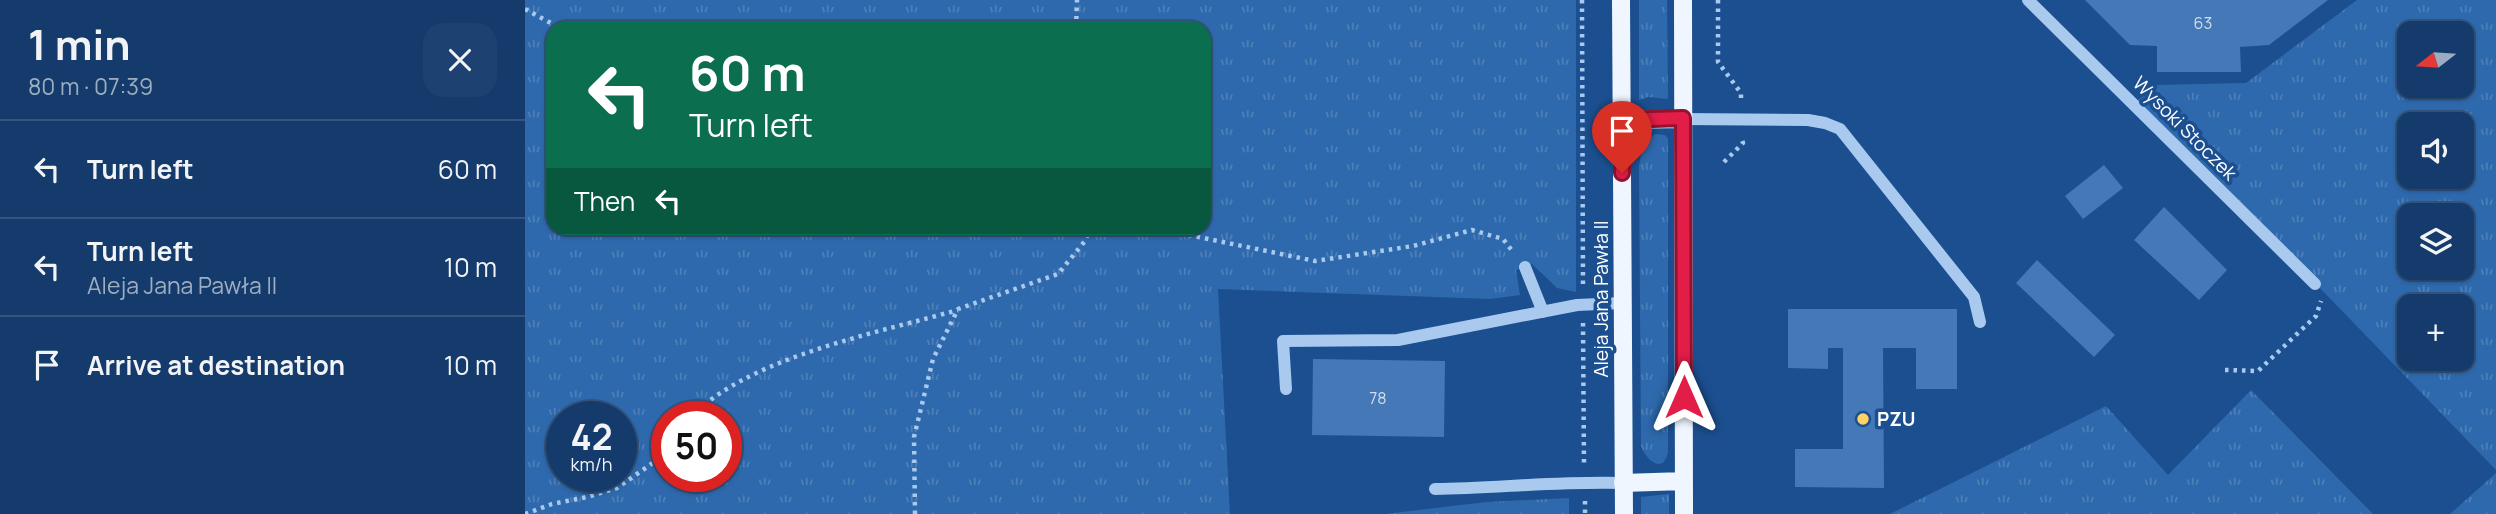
<!DOCTYPE html>
<meta charset="utf-8">
<style>
:root{--surface:#143b6b;--page:#1d4271;--text:#f1f3f6;--muted:#9dadc1;--line:#33557e}
body{margin:0;font-family:Manrope,sans-serif;background:var(--page);color:var(--text);height:100vh;display:flex;flex-direction:column;font-size:26px;white-space:nowrap}
*{box-sizing:border-box;margin:0}
p{font-size:23px;color:var(--muted)}
.icon{flex:none;width:38px;height:38px;fill:none;stroke:currentColor;stroke-width:2;stroke-linecap:round;stroke-linejoin:round}
.map{position:relative;flex:1;overflow:hidden}
.side{display:flex;flex-direction:column;background:var(--surface);width:525px}
.side>*{flex:none}
.guide{position:absolute;left:21px;top:21px;width:665px;height:214px;border-radius:21px;box-shadow:0 2px 5px #0004,0 0 0 2px var(--line);background:#0b6e4f;color:#fff;overflow:hidden}
.needle{width:46px;rotate:253deg}
.controls{position:absolute;left:1872px;top:21px;display:grid;gap:14px}
.controls a{display:grid;place-items:center;width:77px;height:77px;border-radius:14px;background:var(--surface);box-shadow:0 2px 5px #0004,0 0 0 2px var(--line);font-size:35px}
.speed{position:absolute;left:21px;top:401px;display:flex;gap:14px;font-size:35px;font-weight:700;text-align:center}
.speed>*{display:grid;place-content:center;width:91px;height:91px;border-radius:50%;background:var(--surface);box-shadow:0 2px 5px #0004,0 0 0 2px var(--line);line-height:1}
.speed small{font-size:18px;font-weight:400}
.speed .limit{border:10px solid #d22;background:#fff;color:#111}
.pin{position:absolute;display:grid;place-items:center;width:60px;height:60px;color:#fff;margin:-72px -30px;border-radius:50% 50% 50% 0;rotate:-45deg;box-shadow:0 0 7px #0007}
.pin .icon{rotate:45deg}
.me{position:absolute;width:77px;margin:-38px;rotate:0deg;stroke-linejoin:round;filter:drop-shadow(0 0 5px #0008)}
.turn{display:flex;align-items:center;gap:24px;height:147px;padding:0 28px;font-size:32px}
.turn .icon{width:91px;height:91px;stroke-width:2.5}
.turn b{display:block;font-size:49px;line-height:60px}
.then{display:flex;align-items:center;height:66px;padding:0 28px;background:#0003;gap:14px;font-size:26px}
.round{display:grid;place-items:center;flex:none;width:74px;height:74px;border-radius:21px;background:var(--page)}
.head{display:flex;align-items:center;justify-content:space-between;height:119px;padding:0 28px}
h1{font-size:42px;font-weight:700;line-height:52px}
ul{padding:0;list-style:none}
li{display:flex;align-items:center;gap:21px;height:98px;padding:0 28px;border-top:2px solid var(--line)}
li div{flex:1}
li b{display:block;font-size:26px}
li em{font-style:normal}
main{display:flex;flex:1;min-height:0}
.map>svg:first-child{display:block}
.grass{fill:url(#grass-tufts);fill-rule:evenodd}
.building{fill:#4478b7}
.lines{fill:none;stroke-linecap:round;stroke-linejoin:round}
.path{stroke:#a9c9ee;stroke-width:4.5;stroke-dasharray:3.5 5;stroke-linecap:butt}
.minor{stroke:#a9c9ee;stroke-width:12}
.major{stroke:#f0f6ff;stroke-width:18}
.route-casing{stroke:#92132f;stroke-width:18}
.route{stroke:#e11d48;stroke-width:12}
.poi-dot{fill:#ffd166;stroke:#1b4f8f;stroke-width:2.5}
.labels{text-anchor:middle;dominant-baseline:central;stroke-width:7;stroke-linejoin:round;paint-order:stroke}
.number-label{font-size:16px;fill:#d0dded}
.street-label{font-size:19px;fill:#fff;stroke:#1b4f8f}
.poi-label{font-size:19px;font-weight:bold;fill:#fff;stroke:#1b4f8f;text-anchor:start}
</style>
<main>
<section class="side">
<div class="head"><div><h1>1 min</h1><p>80 m · 07:39</p></div><a class="round"><svg class="icon" aria-label="close" viewBox="0 0 24 24"><path d="M6 6l12 12M18 6L6 18"/></svg></a></div>
<ul>
<li><svg class="icon" aria-label="left" viewBox="0 0 24 24"><path d="M17 20v-9H6M10 6l-5 5 5 5"/></svg><div><b>Turn left</b></div><em>60 m</em></li>
<li><svg class="icon" aria-label="left" viewBox="0 0 24 24"><path d="M17 20v-9H6M10 6l-5 5 5 5"/></svg><div><b>Turn left</b><p>Aleja Jana Pawła II</p></div><em>10 m</em></li>
<li><svg class="icon" aria-label="arrive" viewBox="0 0 24 24"><path d="M6 21V4h12l-3 4 3 4H6"/></svg><div><b>Arrive at destination</b></div><em>10 m</em></li>
</ul>
</section>
<div class="map">
<svg width="1971" height="514" viewBox="0 0 1971 514">
<defs>
<pattern id="grass-tufts" width="24" height="20" patternUnits="userSpaceOnUse" patternTransform="scale(1.75)"><rect width="24" height="20" fill="#2e69ad"/><path d="M3 7l-1-3M5 7V3M7 7l1-3M15 17l-1-3M17 17v-4M19 17l1-3" fill="none" stroke="#4d80b9"/></pattern>
</defs>
<rect width="100%" height="100%" fill="#1b4f8f"/>
<path class="grass" d="M0,0H1051V292L1032,288L1007,264L991,270L995,295L965,299L693,289L705,514H0ZM28,28H679V228H28ZM37,416H96V476H37ZM142,416H201V476H142Z
M1114,0H1142L1143,99L1123,97L1114,100Z
M1832,0H1971V470L1613,100L1630,85L1721,83ZM1885,33H1937V86H1885ZM1885,124H1937V177H1885ZM1885,215H1937V268H1885ZM1885,306H1937V359H1885Z
M1130,134L1140,135L1143,139V452C1138,475 1121,460 1116,446L1114,166C1116,152 1120,142 1130,134Z
M1726,390L1848,514H1365L1581,406L1643,475Z
M1971,473V514H1925Z
M1144,494V514H1116V497Z
M1044,498V514H860L961,502Z"/>
<path class="building" d="M1560,0H1803L1744,45L1715,47L1716,72H1632V46L1605,45Z
M1579,165L1598,188L1558,219L1540,196Z
M1639,207L1702,270L1674,300L1609,240Z
M1512,260L1590,335L1569,357L1491,283Z
M1263,309H1432V389H1391V348H1358L1359,488L1270,487V449H1318V348H1303V369L1263,368Z
M788,359L920,361L919,437L787,435Z"/>
<g class="lines">
<path class="path" d="M1057,0L1058,286
M1193,0V62L1216,93V100
M0,9L35,28
M551,28L552,0
M1199,162L1218,143L1217,140
M630,228L790,261L888,246L947,230L978,239L989,253
M1058,323L1059,465
M1700,370L1733,371L1791,316L1796,301
M166,416C174,410 182,402 191,396C254,352 358,331 433,310
M1060,501V514
M0,514L27,504L62,497L92,488L142,453
M390,514L389,437L408,359L433,309L533,274L560,241L565,228"/>
<path class="minor" d="M1503,0L1790,284
M1158,119L1283,120L1300,123L1315,129L1449,297L1455,322
M1000,267L1018,312
M761,389L758,341L873,340L1052,305L1097,303
M910,489C973,488 1035,481 1098,483"/>
<path class="major" d="M1096,0L1099,514
M1158,0L1159,514
M1096,120L1158,119
M1098,483L1159,481"/>
</g>
<g class="lines">
<defs>
<path id="route" d="M1097,173V120L1158,118L1159,397"/>
</defs>
<use href="#route" class="route-casing"/>
<use href="#route" class="route"/>
</g>
<circle class="poi-dot" cx="1338" cy="419" r="7"/>
<g class="labels">
<g class="number-label">
<text x="1678" y="23">63</text>
<text x="853" y="398">78</text>
</g>
<g class="street-label">
<text transform="translate(1660 128) rotate(45)">Wysoki Stoczek</text>
<text transform="translate(1076 299) rotate(-90)">Aleja Jana Pawła II</text>
</g>
<g class="poi-label">
<text x="1352" y="419">PZU</text>
</g>
</g>
</svg>
<div class="controls">
<a><svg class="needle" viewBox="-14 -14 28 28"><path d="M0-13l5 13h-10z" fill="#e53935"/><path d="M0 13l5-13h-10z" fill="#9dadc1"/></svg></a>
<a><svg class="icon" aria-label="sound" viewBox="0 0 24 24"><path d="M4 9h4l5-4v14l-5-4H4zM17 9q2 3 0 6"/></svg></a>
<a><svg class="icon" aria-label="layers" viewBox="0 0 24 24"><path d="M12 4l9 5-9 5-9-5zM3 14l9 5 9-5"/></svg></a>
<a>+</a>
</div>
<div class="speed"><div>42<small>km/h</small></div><div class="limit">50</div></div>
<div class="pin" style="left:1097px;top:173px;background:#d93025"><svg class="icon" aria-label="arrive" viewBox="0 0 24 24"><path d="M6 21V4h12l-3 4 3 4H6"/></svg></div>
<svg class="me" style="left:1159px;top:397px" viewBox="-20 -20 40 40"><path d="M0-17L14 15 0 8-14 15z" fill="#e11d48" stroke="#fff" stroke-width="4"/></svg>
<div class="guide">
<div class="turn"><svg class="icon" aria-label="left" viewBox="0 0 24 24"><path d="M17 20v-9H6M10 6l-5 5 5 5"/></svg><div><b>60 m</b>Turn left</div></div>
<div class="then">Then<svg class="icon" aria-label="left" viewBox="0 0 24 24"><path d="M17 20v-9H6M10 6l-5 5 5 5"/></svg></div>
</div>
</div>
</main>
